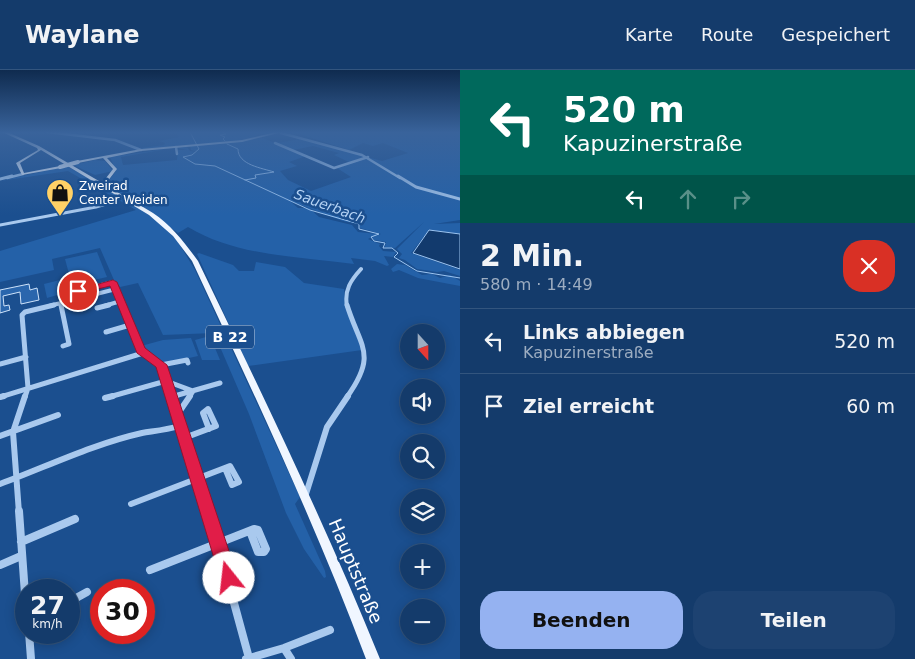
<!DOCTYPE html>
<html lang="de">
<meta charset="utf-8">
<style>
:root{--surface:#143b6b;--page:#1d4271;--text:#f1f3f6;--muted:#9dadc1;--line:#33557e;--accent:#95b2f1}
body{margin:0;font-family:"DejaVu Sans",sans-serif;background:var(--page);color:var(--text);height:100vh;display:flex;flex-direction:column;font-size:19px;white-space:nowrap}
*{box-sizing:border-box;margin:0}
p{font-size:16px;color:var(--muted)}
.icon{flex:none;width:28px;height:28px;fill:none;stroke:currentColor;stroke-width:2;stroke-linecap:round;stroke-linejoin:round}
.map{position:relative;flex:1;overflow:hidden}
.details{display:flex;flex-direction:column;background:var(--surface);width:455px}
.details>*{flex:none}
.banner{background:#00695c;color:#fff;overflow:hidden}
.needle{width:32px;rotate:159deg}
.buttons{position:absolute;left:400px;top:254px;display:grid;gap:10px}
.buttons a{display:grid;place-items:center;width:45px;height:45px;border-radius:50%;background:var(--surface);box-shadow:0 2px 12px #0003,0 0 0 1px var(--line);font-size:25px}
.speed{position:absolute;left:15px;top:509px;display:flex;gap:10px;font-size:25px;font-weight:700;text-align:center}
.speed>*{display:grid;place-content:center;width:65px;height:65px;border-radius:50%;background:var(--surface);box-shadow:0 2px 12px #0003,0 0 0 1px var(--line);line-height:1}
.speed small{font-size:12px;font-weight:400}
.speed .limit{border:8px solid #d22;background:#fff;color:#111}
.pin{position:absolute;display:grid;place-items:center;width:42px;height:42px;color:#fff;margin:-21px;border:2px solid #fff;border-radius:50%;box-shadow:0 1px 5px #0007}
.me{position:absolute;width:55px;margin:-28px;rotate:344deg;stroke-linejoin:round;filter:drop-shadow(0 0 4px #0008)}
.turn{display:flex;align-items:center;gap:18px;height:105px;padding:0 20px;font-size:22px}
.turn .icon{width:65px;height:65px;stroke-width:2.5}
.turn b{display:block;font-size:35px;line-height:42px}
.lanes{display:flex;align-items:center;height:48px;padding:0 20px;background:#0003;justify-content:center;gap:25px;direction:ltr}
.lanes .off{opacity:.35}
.round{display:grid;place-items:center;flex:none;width:52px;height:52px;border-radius:20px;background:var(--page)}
.head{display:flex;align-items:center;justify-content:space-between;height:85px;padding:0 20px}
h1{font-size:30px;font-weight:700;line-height:38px}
.action{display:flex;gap:10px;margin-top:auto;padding:10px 20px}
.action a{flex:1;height:58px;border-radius:20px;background:var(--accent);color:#111;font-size:20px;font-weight:700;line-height:58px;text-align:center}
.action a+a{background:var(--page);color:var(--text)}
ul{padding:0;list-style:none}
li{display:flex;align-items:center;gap:15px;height:65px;padding:0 20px;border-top:1px solid var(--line)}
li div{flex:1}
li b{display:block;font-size:19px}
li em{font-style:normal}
header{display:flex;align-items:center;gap:30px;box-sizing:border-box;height:70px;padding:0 25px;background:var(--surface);border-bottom:1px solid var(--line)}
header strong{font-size:24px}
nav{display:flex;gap:28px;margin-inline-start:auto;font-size:18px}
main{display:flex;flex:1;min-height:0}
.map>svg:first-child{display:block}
.green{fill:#2461a8;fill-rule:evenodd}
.water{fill:#123a6d;stroke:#9cc4f0}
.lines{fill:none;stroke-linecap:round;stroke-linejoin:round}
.stream{stroke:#9cc4f0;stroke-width:1}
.building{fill:#2a66ad;stroke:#cfe3fa}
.minor-far5{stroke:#a9c9ee;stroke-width:2.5}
.minor-far4{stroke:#a9c9ee;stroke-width:3}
.minor-far3{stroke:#a9c9ee;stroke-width:4}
.minor-far2{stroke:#a9c9ee;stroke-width:5}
.minor-far1{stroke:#a9c9ee;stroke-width:6}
.minor{stroke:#a9c9ee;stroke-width:8}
.primary{fill:#f0f6ff;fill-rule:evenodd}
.primary-bridge{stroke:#f0f6ff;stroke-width:4}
.route{fill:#e11d48;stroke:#92132f}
.labels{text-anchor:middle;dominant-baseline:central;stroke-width:5;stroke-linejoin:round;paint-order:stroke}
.far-poi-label{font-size:12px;fill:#fff;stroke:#1b4f8f;text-anchor:start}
.far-water-label{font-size:14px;font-style:italic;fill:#b5d3f5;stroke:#1b4f8f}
.shield{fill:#1b4f8f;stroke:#bbcadd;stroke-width:1}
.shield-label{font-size:14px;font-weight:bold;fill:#fff}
.near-street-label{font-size:18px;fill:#fff;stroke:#1b4f8f}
</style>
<header>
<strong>Waylane</strong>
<nav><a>Karte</a><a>Route</a><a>Gespeichert</a></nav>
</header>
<main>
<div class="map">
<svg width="460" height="589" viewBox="0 0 460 589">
<rect width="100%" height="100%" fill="#1b4f8f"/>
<path class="green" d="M146,62H261L251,69L144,79L141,78L164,75L165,73L159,71L179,67L176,63Z
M293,62H460V150L434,154L460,153V164L429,160L411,183L460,200V206L444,201L437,202L417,199L405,190L399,188L402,184L397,179L424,152L395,178L385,177L386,172L374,170L372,167L368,169L380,174L379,176L383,181L396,182L393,187L384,186L389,195L387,196L375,191L351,188L354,194C298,186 238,187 188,157L178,163L106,114L116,101L110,87L173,78L121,87L123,95L177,90L178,80H187L178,78L187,77L190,81L198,82L191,80L190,76L263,68L306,86L289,92L297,96L280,101L288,110L311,121L351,107L337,98L351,93L334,85L339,83L313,76L293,80L277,73L301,69L382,91L408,83L383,73L373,76L363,73L349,80ZM290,131L343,151L360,154V158L381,164L373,167L377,164L358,162L352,155L319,147L309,138H298Z
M95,90L105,91L113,101L95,105L73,95Z
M67,96L141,139L168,160L178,172L195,200L300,427L295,434L325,501L326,507L324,508L304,479L286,443L249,344L214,263L163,265L138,213L120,217L114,210L100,178L52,189L54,200L0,212V181L136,140L68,101L0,111Z
M97,182L107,207L72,215L65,189Z
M199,183L233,195L239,201H254L256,192L285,197L304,213L344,219L346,239L362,280L248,296L197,184Z
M397,194L405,195L422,205L432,204L440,208L450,205L460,211V216L418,208L399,200L393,202L391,199Z
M60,210L64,223L47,228L44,214Z
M210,266L220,290H202L195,270Z
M191,268L198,286L162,294L145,281L141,276L163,270Z"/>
<path class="water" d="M429,160L460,164V199L413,183Z"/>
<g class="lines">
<path class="stream" d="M190,62L199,79L192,85L183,87L195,94L215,96L310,140L359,154V159L379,164L371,167L374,171L385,173L383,178H392L398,183L394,187L417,201L460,208
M223,62L226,64L220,65L225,67L223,69L225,71
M227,74L238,79C238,95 262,98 274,102L255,105L256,108L245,110"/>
</g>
<path class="building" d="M29,214L30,220L37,218L39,230L21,234L20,222L3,226L4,236L9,235L10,240L0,243V220Z"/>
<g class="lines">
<path class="minor-far5" d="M47,62L115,70L141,80
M281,63L362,85L400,108
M275,73L334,98L368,87
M176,77L177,84
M7,108L23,104"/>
<path class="minor-far4" d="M398,106L416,117L460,129
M0,109L12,106
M107,131L113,132L96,137Z
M0,155L96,137"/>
<path class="minor-far3" d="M116,219L123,236
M61,232L62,236
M49,236L116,219L113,212L78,221L72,229
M104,236L121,231
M347,236C344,220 351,210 361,199"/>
<path class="minor-far2" d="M61,235L69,274L63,276
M122,235L141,280L161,295L171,327
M347,235C360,277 378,284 347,327
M97,238L109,235
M106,262L130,255
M0,294L26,287
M161,295L187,290L188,293
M0,327L143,283
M25,327L28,318L22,245L25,242L54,235
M109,327L166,311L193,321L189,327
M171,327L220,313"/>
<path class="minor-far1" d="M171,326L209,443
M0,327L4,326
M171,327L176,326
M105,328L113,326
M177,345L190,326
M0,366L58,345
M184,368L216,356L208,339L203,343L209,359
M0,414C46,397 93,374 142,363C154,361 166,360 179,356
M305,427L327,357L348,326
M131,434L230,396L239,412L232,415L225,398
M19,443L13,362L25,326"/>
<path class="minor" d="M19,441L26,538
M209,441L249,588
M21,472L75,449
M0,495L21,486
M150,500L254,459L258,460L266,479L264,482H258L250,461
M69,532L87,522
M29,562L31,589
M284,578L291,589
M246,589L284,578L330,560"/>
<path class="primary" d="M2,62H7L39,76L104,114L103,112L113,99L103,88L78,93L77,91L141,79L242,70L276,62H283L242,72L141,81L107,88L117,99L107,112L109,117C123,126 139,134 153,143C171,155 185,173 198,191C261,322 325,453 380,589H366C315,453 253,322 192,191L173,166L149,145L41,80L20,93L24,103L60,96L61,98L22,105L16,93L38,80L37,78Z"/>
<path class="primary-bridge" d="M60,97L78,92"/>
</g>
<linearGradient id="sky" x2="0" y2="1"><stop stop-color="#0f2b4f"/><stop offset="0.43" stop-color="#39639b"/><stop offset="1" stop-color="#39639b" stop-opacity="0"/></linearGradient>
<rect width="460" height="145" fill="url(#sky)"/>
<path class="route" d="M113,210L117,212L145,278L167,295L238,508L235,515L229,517L223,515L220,508L156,297L137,283L110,216L78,224L73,221Z"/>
<defs>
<symbol id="shop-pin" viewBox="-11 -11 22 30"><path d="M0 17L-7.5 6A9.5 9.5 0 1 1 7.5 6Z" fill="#ffd166" stroke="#1b4f8f"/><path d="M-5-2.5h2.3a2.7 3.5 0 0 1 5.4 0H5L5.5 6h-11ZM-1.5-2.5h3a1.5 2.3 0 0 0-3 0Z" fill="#111"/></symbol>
</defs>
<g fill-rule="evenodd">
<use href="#shop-pin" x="44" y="107" width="32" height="43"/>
</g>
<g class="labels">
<g class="far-poi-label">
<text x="79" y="116">Zweirad<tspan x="79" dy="14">Center Weiden</tspan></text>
</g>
<g class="far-water-label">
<text transform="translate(330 136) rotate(20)">Sauerbach</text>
</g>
<rect class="shield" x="206" y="255.5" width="48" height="23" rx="4"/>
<g class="shield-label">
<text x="230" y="267">B 22</text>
</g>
<g class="near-street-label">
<text transform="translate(356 501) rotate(67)">Hauptstraße</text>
</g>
</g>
</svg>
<div class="buttons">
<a><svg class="needle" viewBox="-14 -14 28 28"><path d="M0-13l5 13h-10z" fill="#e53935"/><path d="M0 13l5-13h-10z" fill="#9dadc1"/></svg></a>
<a><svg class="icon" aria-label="sound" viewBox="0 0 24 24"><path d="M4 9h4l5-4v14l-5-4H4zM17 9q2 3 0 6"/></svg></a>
<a><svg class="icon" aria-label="search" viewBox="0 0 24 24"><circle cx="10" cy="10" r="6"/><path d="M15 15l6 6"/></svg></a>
<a><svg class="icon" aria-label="layers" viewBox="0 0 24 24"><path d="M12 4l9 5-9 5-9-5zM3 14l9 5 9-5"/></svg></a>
<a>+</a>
<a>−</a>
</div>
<div class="speed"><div>27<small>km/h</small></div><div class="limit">30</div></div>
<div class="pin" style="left:78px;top:221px;background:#d93025"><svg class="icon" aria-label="arrive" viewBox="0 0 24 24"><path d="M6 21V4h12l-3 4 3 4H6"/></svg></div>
<svg class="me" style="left:229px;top:508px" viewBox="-20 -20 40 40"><circle r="19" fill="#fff"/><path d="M0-13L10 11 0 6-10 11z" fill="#e11d48"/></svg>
</div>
<section class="details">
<div class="banner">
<div class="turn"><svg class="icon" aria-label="left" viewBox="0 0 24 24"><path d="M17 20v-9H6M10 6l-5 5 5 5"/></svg><div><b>520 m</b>Kapuzinerstraße</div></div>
<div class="lanes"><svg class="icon" aria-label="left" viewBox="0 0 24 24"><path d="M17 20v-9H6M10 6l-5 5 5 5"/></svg><svg class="icon off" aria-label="ahead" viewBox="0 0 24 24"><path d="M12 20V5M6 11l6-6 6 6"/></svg><svg class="icon off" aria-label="right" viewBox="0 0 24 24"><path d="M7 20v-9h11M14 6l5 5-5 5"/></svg></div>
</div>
<div class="head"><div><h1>2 Min.</h1><p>580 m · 14:49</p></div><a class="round" style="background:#d93025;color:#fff"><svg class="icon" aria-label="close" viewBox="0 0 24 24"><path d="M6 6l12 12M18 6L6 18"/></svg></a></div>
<ul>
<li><svg class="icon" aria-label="left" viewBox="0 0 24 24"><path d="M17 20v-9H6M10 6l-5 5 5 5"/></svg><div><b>Links abbiegen</b><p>Kapuzinerstraße</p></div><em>520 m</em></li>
<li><svg class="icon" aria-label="arrive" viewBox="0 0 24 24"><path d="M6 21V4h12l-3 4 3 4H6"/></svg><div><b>Ziel erreicht</b></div><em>60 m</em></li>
</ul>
<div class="action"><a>Beenden</a><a>Teilen</a></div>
</section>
</main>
